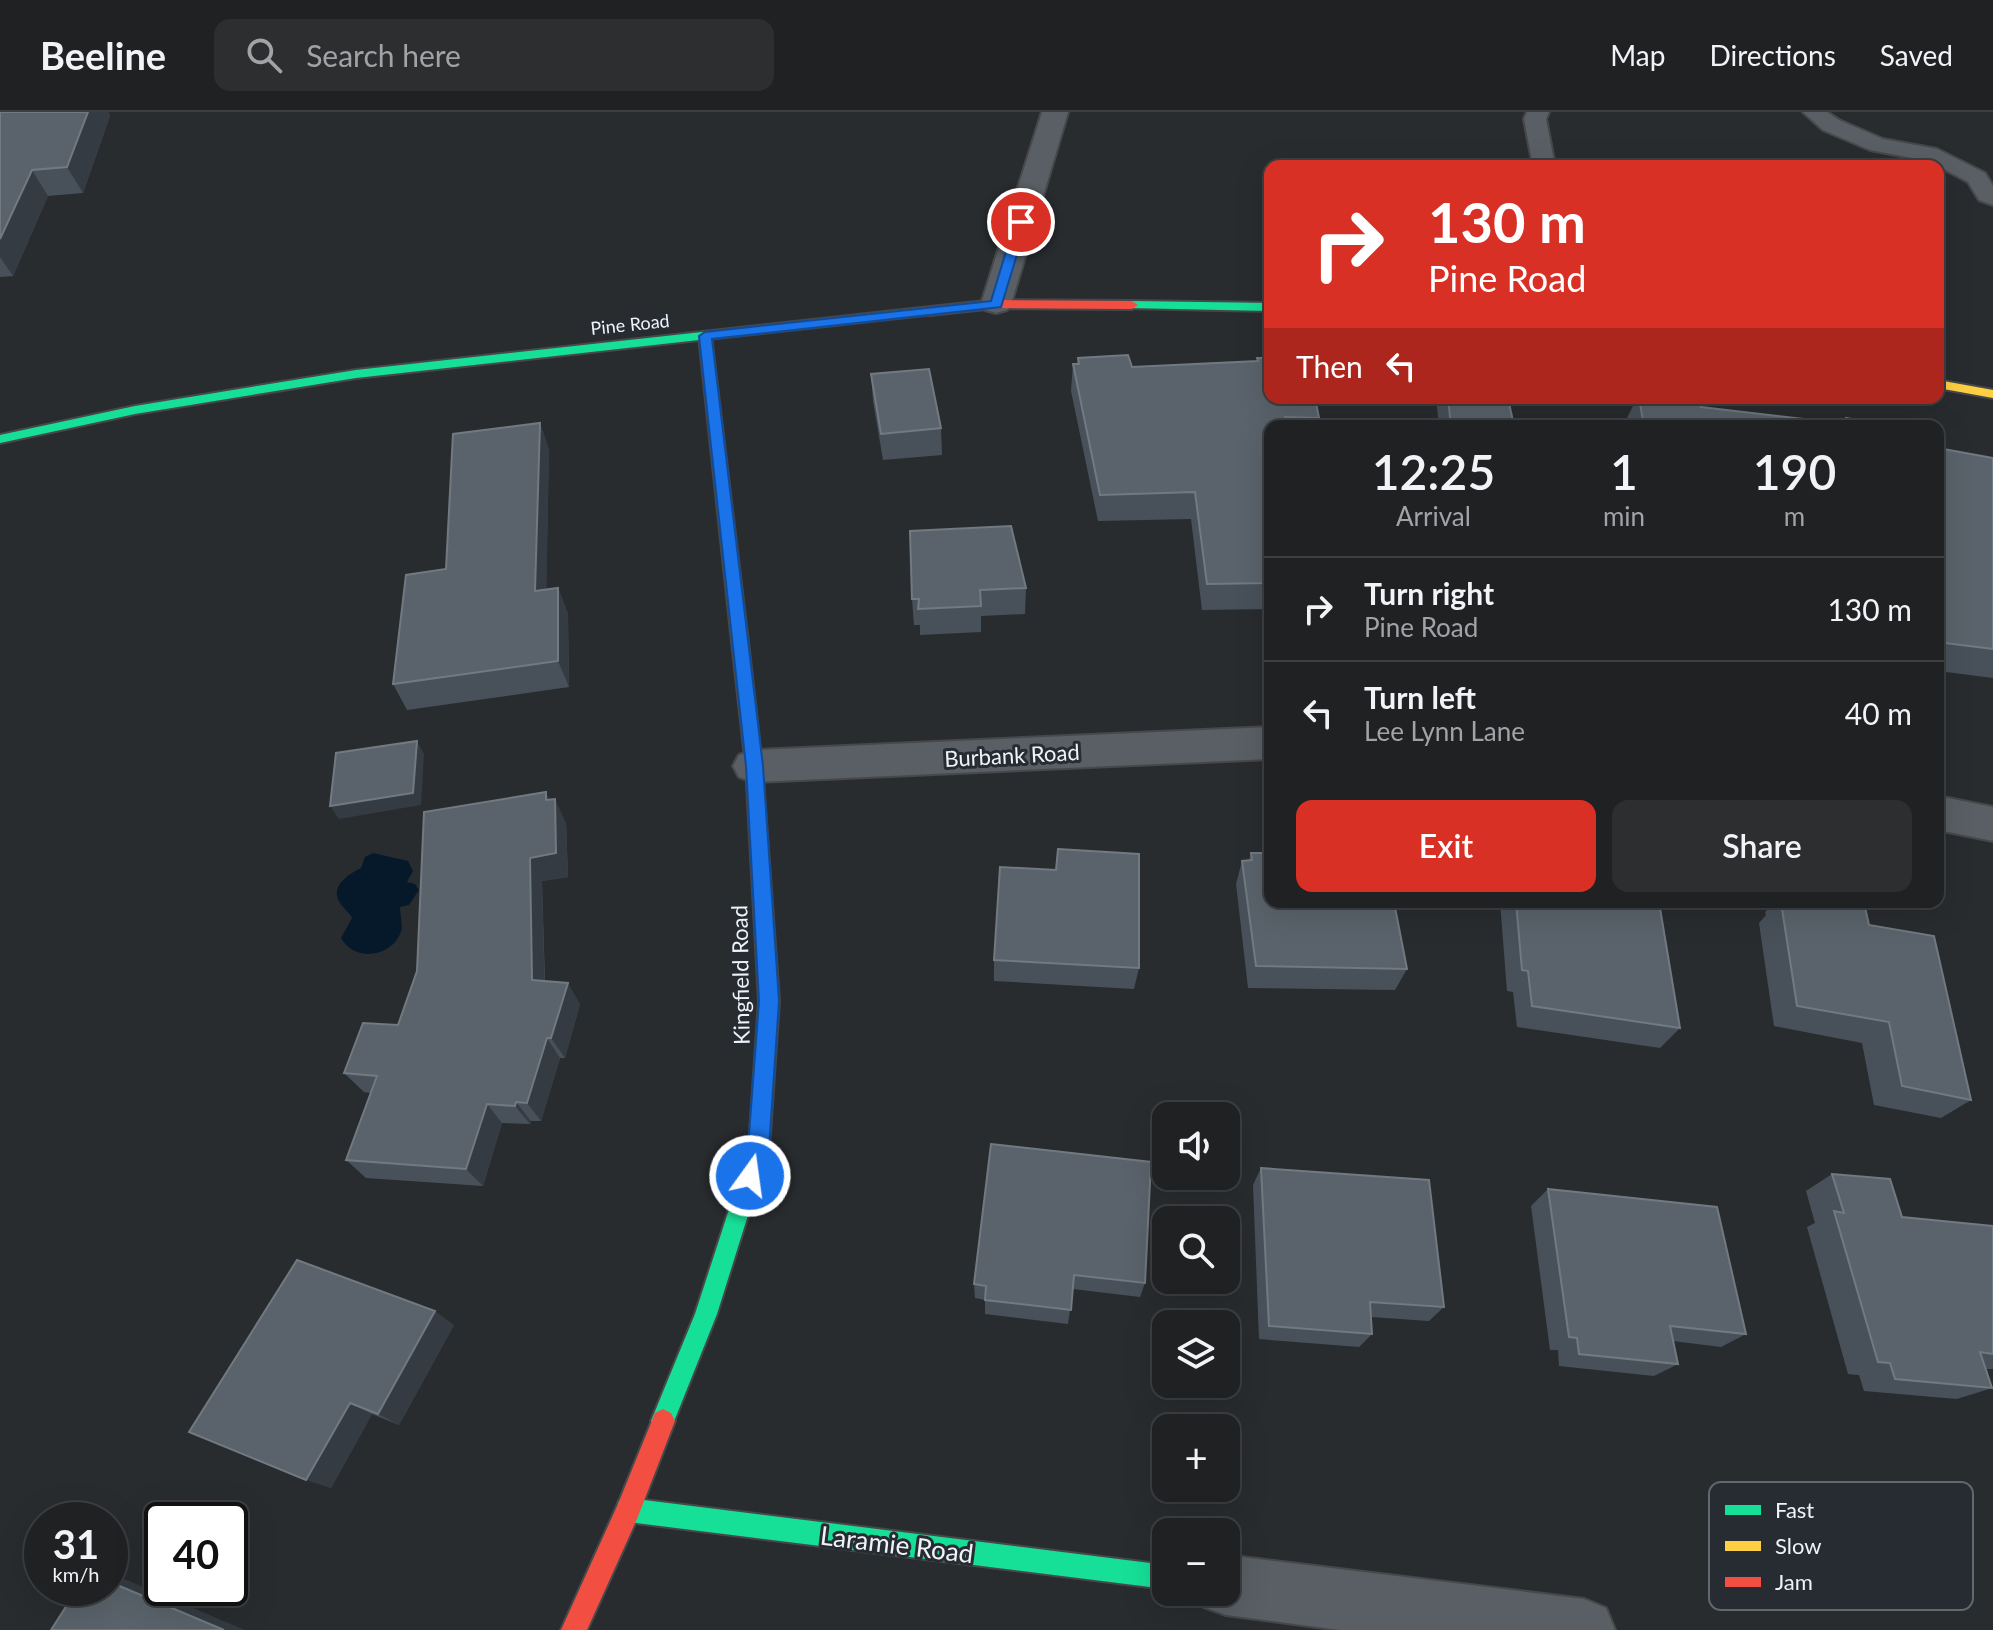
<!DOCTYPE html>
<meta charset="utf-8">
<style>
:root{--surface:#1f2123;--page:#2c2e30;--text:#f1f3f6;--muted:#a1a3a6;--line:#3c3e41;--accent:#d93025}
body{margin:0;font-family:Lato,sans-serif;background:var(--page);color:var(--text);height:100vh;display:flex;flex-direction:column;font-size:30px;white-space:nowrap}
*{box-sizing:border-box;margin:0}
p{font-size:26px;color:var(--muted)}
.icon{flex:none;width:44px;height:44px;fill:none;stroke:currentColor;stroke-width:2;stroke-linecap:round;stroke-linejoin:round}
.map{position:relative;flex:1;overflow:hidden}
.side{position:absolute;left:1264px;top:308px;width:680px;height:488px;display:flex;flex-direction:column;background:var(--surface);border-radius:16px;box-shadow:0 8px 32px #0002,0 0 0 2px var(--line)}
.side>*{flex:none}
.top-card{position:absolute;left:1264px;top:48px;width:680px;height:244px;border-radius:16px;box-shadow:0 8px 32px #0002,0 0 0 2px var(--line);background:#d93025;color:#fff;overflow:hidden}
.controls{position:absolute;left:1152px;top:990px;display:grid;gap:16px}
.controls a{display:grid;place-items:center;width:88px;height:88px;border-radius:16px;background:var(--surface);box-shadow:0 8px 32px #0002,0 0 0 2px var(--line);font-size:40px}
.speed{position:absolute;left:24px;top:1390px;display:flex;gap:16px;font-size:40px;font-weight:700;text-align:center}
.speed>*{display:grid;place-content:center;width:104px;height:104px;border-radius:50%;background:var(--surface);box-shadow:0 8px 32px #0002,0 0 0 2px var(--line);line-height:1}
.speed small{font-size:20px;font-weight:400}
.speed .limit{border:4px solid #111;border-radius:12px;background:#fff;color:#111}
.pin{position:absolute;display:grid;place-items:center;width:68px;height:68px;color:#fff;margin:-34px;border:4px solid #fff;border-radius:50%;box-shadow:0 2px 8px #0007}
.me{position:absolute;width:88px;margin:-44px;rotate:14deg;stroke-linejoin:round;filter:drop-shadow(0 0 6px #0008)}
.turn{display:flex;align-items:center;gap:28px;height:168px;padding:0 32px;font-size:36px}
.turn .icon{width:104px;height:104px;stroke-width:2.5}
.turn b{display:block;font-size:56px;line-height:68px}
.then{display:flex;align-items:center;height:76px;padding:0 32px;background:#0003;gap:16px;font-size:30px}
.eta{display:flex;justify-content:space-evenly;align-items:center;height:136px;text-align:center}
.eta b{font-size:48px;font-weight:600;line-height:56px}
.cta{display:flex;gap:16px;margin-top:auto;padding:16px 32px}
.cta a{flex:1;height:92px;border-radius:16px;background:var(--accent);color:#fff;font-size:32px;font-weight:600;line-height:92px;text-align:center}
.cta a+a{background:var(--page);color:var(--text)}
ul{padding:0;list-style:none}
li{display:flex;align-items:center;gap:24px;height:104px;padding:0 32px;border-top:2px solid var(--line)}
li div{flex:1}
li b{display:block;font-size:30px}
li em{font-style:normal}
header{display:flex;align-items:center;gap:48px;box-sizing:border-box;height:112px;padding:0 40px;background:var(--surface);border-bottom:2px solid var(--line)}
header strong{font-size:38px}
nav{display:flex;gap:44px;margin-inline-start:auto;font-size:28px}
.search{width:560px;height:72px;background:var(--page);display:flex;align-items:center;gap:20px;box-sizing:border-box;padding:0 28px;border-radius:16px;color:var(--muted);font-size:30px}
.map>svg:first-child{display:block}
.water{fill:#05192a}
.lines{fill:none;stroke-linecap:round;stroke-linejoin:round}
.lane-casing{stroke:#46484a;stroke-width:4}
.street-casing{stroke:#46484a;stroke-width:4}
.fast-casing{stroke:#46484a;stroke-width:4}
.slow-casing{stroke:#46484a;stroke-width:4}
.jam-casing{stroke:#46484a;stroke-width:4}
.lane{fill:#595f65;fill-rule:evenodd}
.street{fill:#595f65;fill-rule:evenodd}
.fast{fill:#16e098;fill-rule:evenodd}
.slow{fill:#ffcf43;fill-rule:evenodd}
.jam{fill:#f24e42;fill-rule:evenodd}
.wall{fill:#48515a}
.shaded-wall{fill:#343b42}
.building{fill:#5a636b;stroke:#717981;stroke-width:2}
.route{fill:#1a73e8;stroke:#114b97;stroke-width:2}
.labels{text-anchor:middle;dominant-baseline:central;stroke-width:6;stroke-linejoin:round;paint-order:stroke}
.far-street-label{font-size:18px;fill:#eff3f7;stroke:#262c32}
.street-label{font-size:22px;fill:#eff3f7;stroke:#262c32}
.near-street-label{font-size:26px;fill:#eff3f7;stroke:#262c32}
.key{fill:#262c32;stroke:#62686d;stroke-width:2}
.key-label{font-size:22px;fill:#eff3f7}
</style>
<header>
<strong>Beeline</strong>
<div class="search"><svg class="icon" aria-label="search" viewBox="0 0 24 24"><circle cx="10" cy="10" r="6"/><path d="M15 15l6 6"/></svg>Search here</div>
<nav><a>Map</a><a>Directions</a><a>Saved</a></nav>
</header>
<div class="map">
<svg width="1993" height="1518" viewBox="0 0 1993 1518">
<rect width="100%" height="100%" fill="#292c2f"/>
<path class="water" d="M373,741L408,749L413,759L407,770L415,772L419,778L409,793L400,795C400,803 403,813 401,820C391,846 354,850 341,826L352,806C349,800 343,796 340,791C329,774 349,762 361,756L365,745Z"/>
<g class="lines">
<defs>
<path id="lane" d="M1527,0H1549L1546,7L1555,54H1533L1524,7Z
M1803,0H1827L1839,8L1883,27L1937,37L1985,61L1993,74V93L1979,88L1968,70L1938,54L1923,48L1870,38L1823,18Z"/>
<path id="street" d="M1042,0H1068L1011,192L1007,198L996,201L985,198L981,192Z
M1270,615V647L754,670L739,665L733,654L739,643L754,638Z
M1938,684L1993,695V729L1938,718Z
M1226,1443L1584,1487L1606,1496L1615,1518H1340L1226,1503L1204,1495L1198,1480H1226Z"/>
<path id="fast" d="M1132,189L1270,191V199L1128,196V190Z
M930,195L936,199L934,202L356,266L135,302L0,331V323L135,294L356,258Z
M740,524L748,530L762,654L779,889L769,1036L717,1202L671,1317L663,1321L655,1317L651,1309L695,1202L749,1036L759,889L746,654L732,530Z
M628,1386L1166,1453V1477L628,1410L619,1407L616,1398L619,1389Z"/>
<path id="slow" d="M705,220L711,224L748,530L740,536L732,530L699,224Z
M1938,268L1993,278V286L1938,276Z"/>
<path id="jam" d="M996,188L1132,189L1138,193L1132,197L996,196L930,203L924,199L930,195Z
M663,1297L671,1301L675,1309L637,1407L587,1518H561L618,1392L655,1301Z"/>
</defs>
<use href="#lane" class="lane-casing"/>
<use href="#street" class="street-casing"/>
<use href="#fast" class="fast-casing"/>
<use href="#slow" class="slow-casing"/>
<use href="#jam" class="jam-casing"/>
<use href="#lane" class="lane"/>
<use href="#street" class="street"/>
<use href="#fast" class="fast"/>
<use href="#slow" class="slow"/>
<use href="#jam" class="jam"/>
</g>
<path class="wall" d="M0,0H108L110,4L83,81L48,84L13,164L0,165Z
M1078,246L1132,255L1257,249V246L1319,306L1317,314H1270V497L1202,498L1191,407L1098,409L1071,279L1073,252H1077Z
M871,262L941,316L942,343L883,348L873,289Z
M1436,286H1508L1514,314H1439Z
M1637,286H1699L1701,295L1842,312L1846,306L1888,314H1626V308Z
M540,311L549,338L546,478L558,476L568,502L569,575L407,598L393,572L446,457Z
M1938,336L1993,346V566L1938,559Z
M910,419L1026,476L1025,502L981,504V520L920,523V513H914L912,487Z
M549,687L566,711L568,765L542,769L545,869L580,892L565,946H560L541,1009H531L530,1012L502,1011L483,1074L366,1066L346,1048L371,981L364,980L344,961L398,913Z
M1251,741L1407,857L1395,878L1248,876L1236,772L1242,749L1249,748Z
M1056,758L1139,856L1134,877L994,869V848Z
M1500,790H1659L1680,916L1660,936L1517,915L1513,880L1507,879Z
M1775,790H1857L1971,988L1941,1006L1874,993L1862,931L1774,914L1759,811L1766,803L1765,800Z
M991,1032L1145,1171L1140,1185L1073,1177L1068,1212L985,1202V1188L975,1186L974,1172Z
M1261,1056L1444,1195L1429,1209L1371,1205L1372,1222L1359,1235L1259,1227L1253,1073Z
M1832,1062L1902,1105L1993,1114V1257H1985L1992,1276L1957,1287L1864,1279L1859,1263L1848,1262L1807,1115L1815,1111L1806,1079Z
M1548,1077L1746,1222L1721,1235L1673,1229L1678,1252L1654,1264L1559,1254L1558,1238H1550L1531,1094Z
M454,1213L399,1313L372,1302L331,1376L189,1320Z"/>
<path class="shaded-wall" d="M88,0H108L110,4L83,81L67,55Z
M32,58L48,84L13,164L0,145V127Z
M540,311L549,338L546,505L535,479Z
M558,476L568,502L569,575L558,549Z
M417,629L424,642L421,693L339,707L330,694Z
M546,680L555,699V687L566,711L568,765L542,769L545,889L532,868L530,746L546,688Z
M568,871L580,892L565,946L551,926Z
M547,926L560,946L541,1009L527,991Z
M516,990L531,1009L530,1012L515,994Z
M487,992L502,1011L483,1074L466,1057Z
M435,1199L454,1213L399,1313L378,1302Z
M350,1291L372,1302L331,1376L306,1368Z
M110,1464L122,1466L245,1518H224L110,1470Z"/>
<path class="building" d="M0,0H88L67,55L32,58L0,127Z
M1128,243L1132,255L1258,249L1257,246H1270V286H1315L1319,306L1285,305V314H1270V471L1207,472L1195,380L1100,383L1073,252H1079L1078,246Z
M929,257L941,316L881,322L871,262Z
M1448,286H1508L1514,314H1451Z
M1639,286H1699L1701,295L1846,312V306L1888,314H1644Z
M540,311L535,479L558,476V549L393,572L406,463L446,457L453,322Z
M1938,336L1993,346V537L1938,530Z
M1011,414L1026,476L980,478L981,494L918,497L919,487H912L910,419Z
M417,629L413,681L330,694L336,641Z
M546,680V688L555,687L556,741L530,746L532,868L568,871L551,926H547L527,991L516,990L515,994L487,992L466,1057L346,1048L377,964L344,961L363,911L398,913L417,859L424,700Z
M1058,737L1139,742V856L994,848L1000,755L1056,758Z
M1251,741H1270V790H1394L1407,857L1256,854L1242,749L1252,748Z
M1516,790H1659L1680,916L1532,894L1528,859L1522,858Z
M1781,790H1857L1864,791L1869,813L1934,824L1971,988L1902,974L1889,910L1797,894Z
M991,1032L1151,1050L1145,1171L1074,1163L1071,1198L985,1188L986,1174L974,1172Z
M1261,1056L1429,1068L1444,1195L1370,1190L1372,1222L1269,1214Z
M1832,1062L1890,1067L1902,1105L1993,1114V1242L1980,1240L1992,1276L1895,1267L1890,1251L1878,1250L1834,1099L1844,1101Z
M1548,1077L1717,1095L1746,1222L1670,1214L1678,1252L1579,1242L1577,1226L1569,1225Z
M297,1148L435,1199L378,1302L350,1291L306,1368L189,1320Z
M110,1470L224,1518H51L78,1476H110Z"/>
<path class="route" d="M1021,106L1027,110L1001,195L712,227L763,654L779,889L769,1036L757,1071L750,1074L743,1071L739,1064L748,1036L759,889L746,654L699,224L705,220L991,189L1015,110Z"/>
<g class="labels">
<g class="far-street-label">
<text transform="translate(630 212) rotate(-6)">Pine Road</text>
</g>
<g class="street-label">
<text transform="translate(1012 643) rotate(-3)">Burbank Road</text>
<text transform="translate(740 863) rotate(-91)">Kingfield Road</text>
</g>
<g class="near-street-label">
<text transform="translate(897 1432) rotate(7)">Laramie Road</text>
</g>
</g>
<rect x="1709" y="1370" width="264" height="128" rx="12" class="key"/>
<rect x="1725" y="1393" width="36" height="10" fill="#16e098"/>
<rect x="1725" y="1429" width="36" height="10" fill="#ffcf43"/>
<rect x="1725" y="1465" width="36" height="10" fill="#f24e42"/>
<g class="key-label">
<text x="1775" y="1406">Fast</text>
<text x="1775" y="1442">Slow</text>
<text x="1775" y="1478">Jam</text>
</g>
</svg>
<div class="controls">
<a><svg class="icon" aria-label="sound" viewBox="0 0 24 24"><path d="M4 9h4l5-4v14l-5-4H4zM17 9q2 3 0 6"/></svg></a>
<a><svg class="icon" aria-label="search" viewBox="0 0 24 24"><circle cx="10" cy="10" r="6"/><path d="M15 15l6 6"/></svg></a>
<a><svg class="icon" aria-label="layers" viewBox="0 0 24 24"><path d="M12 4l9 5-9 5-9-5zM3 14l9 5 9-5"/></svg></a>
<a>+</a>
<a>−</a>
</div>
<div class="speed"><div>31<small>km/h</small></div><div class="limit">40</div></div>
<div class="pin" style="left:1021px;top:110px;background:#d93025"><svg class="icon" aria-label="arrive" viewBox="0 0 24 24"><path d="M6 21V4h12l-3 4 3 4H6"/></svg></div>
<svg class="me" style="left:750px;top:1064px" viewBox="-20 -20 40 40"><circle r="17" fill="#1a73e8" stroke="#fff" stroke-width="3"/><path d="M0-11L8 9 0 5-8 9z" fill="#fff"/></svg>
<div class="top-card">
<div class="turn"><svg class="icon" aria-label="right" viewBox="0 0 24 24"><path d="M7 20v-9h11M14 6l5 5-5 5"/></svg><div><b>130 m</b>Pine Road</div></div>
<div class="then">Then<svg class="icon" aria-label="left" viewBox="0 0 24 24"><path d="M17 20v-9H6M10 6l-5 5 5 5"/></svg></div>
</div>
<section class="side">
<div class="eta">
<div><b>12:25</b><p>Arrival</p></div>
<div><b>1</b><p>min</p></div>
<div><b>190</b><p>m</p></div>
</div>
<ul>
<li><svg class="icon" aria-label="right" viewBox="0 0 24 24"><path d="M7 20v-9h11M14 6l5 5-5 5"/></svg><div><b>Turn right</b><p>Pine Road</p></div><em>130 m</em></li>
<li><svg class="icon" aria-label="left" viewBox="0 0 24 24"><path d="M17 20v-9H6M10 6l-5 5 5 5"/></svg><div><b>Turn left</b><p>Lee Lynn Lane</p></div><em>40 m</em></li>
</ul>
<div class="cta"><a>Exit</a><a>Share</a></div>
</section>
</div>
